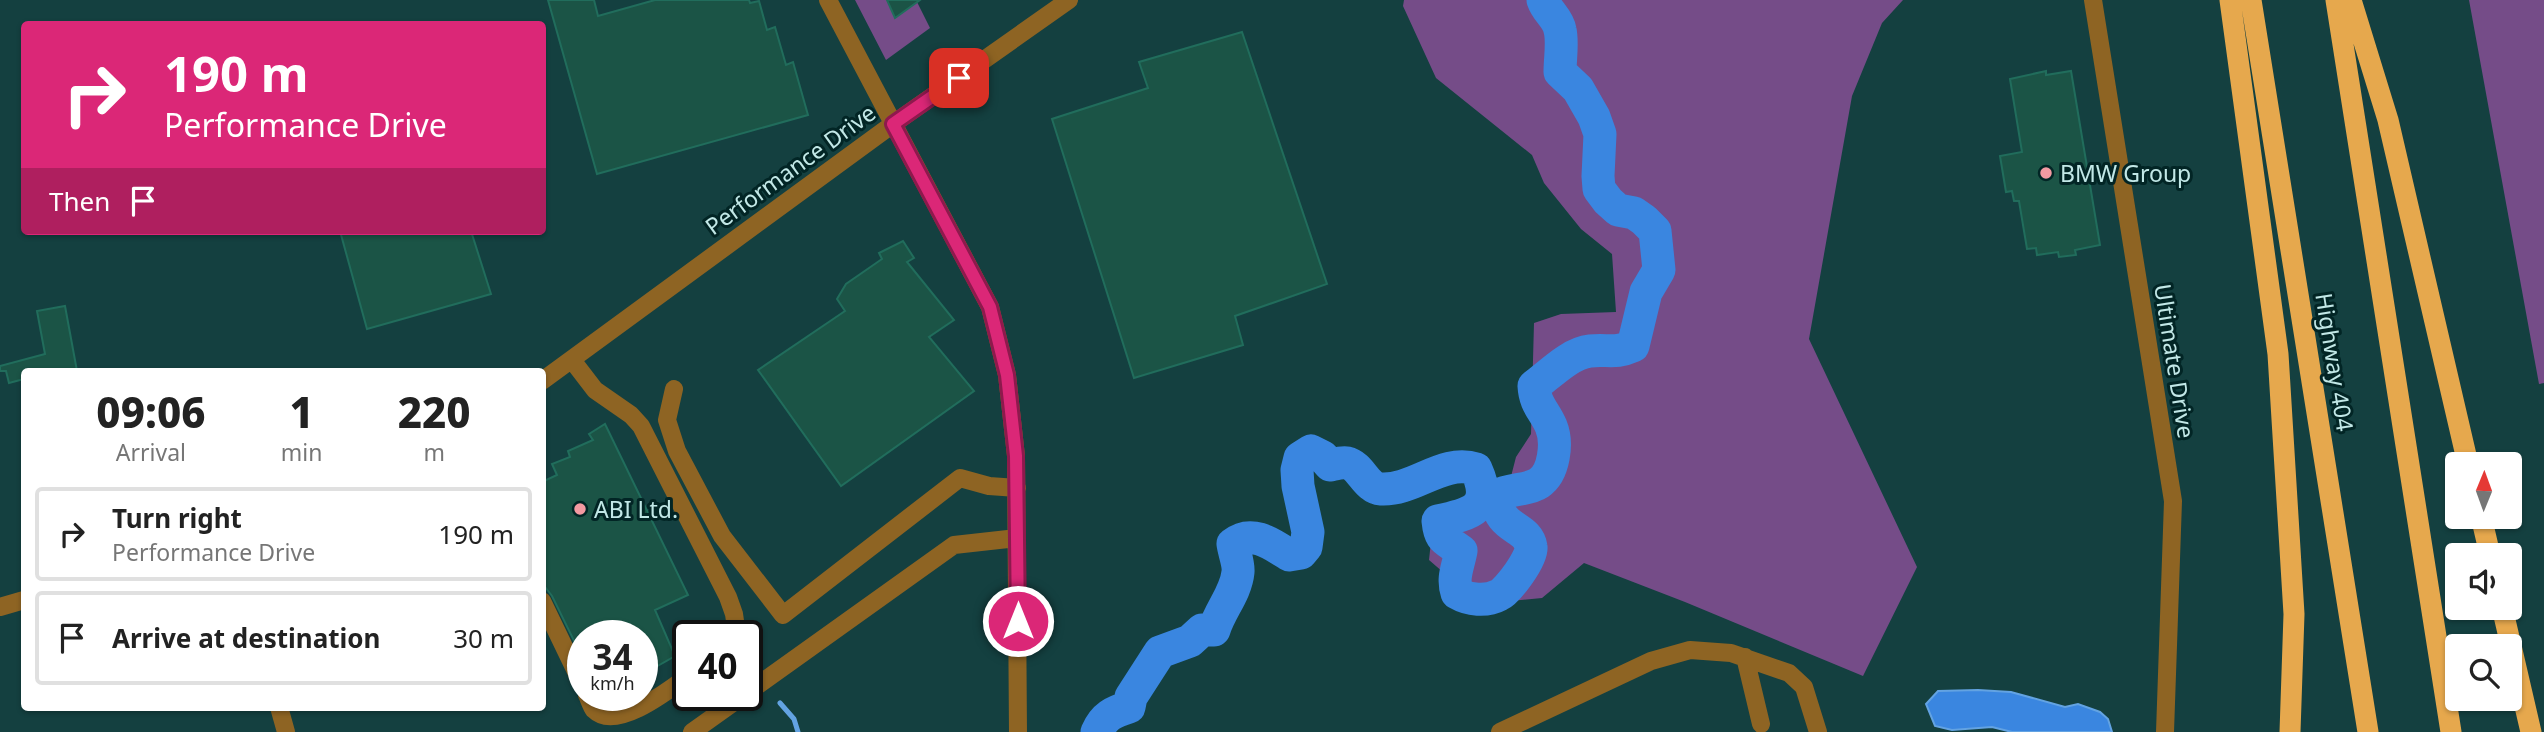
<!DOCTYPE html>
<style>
:root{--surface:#fff;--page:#f2f2f2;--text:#222;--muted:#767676;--line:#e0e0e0}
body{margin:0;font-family:"Noto Sans",sans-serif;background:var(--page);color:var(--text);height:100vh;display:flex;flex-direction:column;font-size:26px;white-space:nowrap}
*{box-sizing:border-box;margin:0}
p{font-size:23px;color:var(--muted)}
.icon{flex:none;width:38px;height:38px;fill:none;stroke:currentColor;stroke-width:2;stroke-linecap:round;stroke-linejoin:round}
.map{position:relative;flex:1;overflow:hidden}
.side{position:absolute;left:21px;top:368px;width:525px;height:343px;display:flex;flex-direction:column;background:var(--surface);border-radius:7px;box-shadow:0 2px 5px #0004}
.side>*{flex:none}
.top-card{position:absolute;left:21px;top:21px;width:525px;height:214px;border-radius:7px;box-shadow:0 2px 5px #0004;background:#db2777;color:#fff;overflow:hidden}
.needle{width:46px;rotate:1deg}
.fabs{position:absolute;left:2445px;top:452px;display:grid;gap:14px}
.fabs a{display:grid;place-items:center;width:77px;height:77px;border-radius:7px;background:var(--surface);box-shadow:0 2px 5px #0004;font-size:35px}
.speed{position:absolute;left:567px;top:620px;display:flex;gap:14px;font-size:35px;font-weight:700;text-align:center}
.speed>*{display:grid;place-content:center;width:91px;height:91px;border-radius:50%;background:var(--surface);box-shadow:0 2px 5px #0004;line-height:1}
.speed small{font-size:18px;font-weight:400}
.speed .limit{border:4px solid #111;border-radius:10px;background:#fff;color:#111}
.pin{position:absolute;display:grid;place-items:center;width:60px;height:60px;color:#fff;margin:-30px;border-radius:14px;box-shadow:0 4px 10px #0006}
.me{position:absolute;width:77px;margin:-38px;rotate:0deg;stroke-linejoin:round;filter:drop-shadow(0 0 5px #0008)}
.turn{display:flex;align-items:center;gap:24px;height:147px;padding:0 28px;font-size:32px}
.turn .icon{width:91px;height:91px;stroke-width:2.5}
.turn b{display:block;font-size:49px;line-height:60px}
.then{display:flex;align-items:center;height:66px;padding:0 28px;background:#0003;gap:14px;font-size:26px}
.eta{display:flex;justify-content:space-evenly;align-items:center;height:119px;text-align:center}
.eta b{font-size:42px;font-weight:800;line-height:49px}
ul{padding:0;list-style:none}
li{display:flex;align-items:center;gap:21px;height:94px;margin:0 14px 10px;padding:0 14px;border:4px solid var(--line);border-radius:7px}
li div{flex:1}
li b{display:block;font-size:26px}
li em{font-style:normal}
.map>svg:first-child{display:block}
.green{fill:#754c88}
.water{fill:#3a86e0;stroke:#63a3e2;stroke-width:2}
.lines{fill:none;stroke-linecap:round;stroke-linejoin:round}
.stream{stroke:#63a3e2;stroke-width:5}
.river{stroke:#3a86e0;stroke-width:33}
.building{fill:#1b5446;stroke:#216d5c;stroke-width:2}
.minor{stroke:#8e6423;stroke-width:18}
.highway{stroke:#e6a84d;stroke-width:21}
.route-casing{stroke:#8e194d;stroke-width:18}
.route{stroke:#db2777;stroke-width:12}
.poi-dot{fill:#f49aa2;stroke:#022525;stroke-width:2.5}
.labels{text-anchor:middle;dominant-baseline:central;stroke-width:6;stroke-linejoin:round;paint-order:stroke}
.street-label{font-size:23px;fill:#c2e8e7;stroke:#022525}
.poi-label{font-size:23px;fill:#c2e8e7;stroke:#022525;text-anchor:start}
</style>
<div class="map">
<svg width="2544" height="732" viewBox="0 0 2544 732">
<rect width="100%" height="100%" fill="#144040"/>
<path class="green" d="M855,0H916L930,28L886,60Z
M1404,0H1903L1882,23L1852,96L1809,339L1917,567L1863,676L1685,602L1584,563L1542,598L1480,604L1429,560L1433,523L1450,511L1486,509L1506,496L1516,457L1531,434L1534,323L1561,314L1616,312L1612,254L1581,229L1544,183L1532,155L1436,78L1403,6Z
M2469,0H2544V383L2539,384Z"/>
<path class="water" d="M1978,690L2011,692L2065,707L2078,704L2100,712L2108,719L2112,732H2012L1992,727L1952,730L1935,726L1926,704L1938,691Z"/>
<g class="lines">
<path class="stream" d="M780,703L794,719L798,732"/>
<path class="river" d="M1097,732C1104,716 1113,712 1129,707L1131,697L1160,652L1190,641L1202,630H1214C1220,610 1236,593 1238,572C1239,564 1234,552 1233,544C1252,529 1272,544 1289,555L1301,553L1306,547L1308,532L1298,486L1297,470L1300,458L1311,451L1323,457L1330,465C1335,464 1342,462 1347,463C1361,466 1366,488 1381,489C1414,491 1443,458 1476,469C1494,509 1471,514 1438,521C1440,542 1446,539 1461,551C1458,567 1452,578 1457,593C1469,600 1486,602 1499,595C1508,591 1533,557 1531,547C1528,525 1498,531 1496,496C1510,488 1527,491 1539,483C1554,473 1558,443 1551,426C1544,410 1535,405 1534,386C1549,375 1570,353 1590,351C1608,349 1615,354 1633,346L1646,292L1659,270L1655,231L1644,220L1634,213L1618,210L1608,201L1599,189L1598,176L1600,134L1594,117L1578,89L1560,72C1560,59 1563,42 1560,30C1558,18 1547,12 1543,0"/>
</g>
<path class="building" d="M548,0H594L598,16L655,0H749L750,3L759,1L767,30L775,27L786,65L793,62L808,115L597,174Z
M887,0H920L895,18Z
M1242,32L1327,284L1235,316L1243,345L1134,378L1052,119L1148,88L1139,62Z
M2046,71V75L2071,71L2100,245L2075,250L2076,255L2059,257L2058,252L2037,255L2036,248L2027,249L2019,201H2014L2012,191L2006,192L2000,156L2022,152L2010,79Z
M340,231H471L491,294L367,329Z
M903,241L914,258L907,262L954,320L929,337L974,391L841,486L758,370L845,311L837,299L846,284L882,259L879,253Z
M65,306L77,371H24V379L9,383L6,371H0V366L45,354L37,311Z
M605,424L688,595L655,610L675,656L647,672L642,663V635H628L624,627L609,635H583V659L552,596L542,583V482L557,475L552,464L570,457L568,451L593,440L589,434Z"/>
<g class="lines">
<path class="minor" d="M828,0L990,307L1007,375L1016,456L1018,732
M2093,0L2173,501L2165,732
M572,360L595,390L631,415L641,426L728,597L734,614L737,635
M542,381L893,124L1069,0
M674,389L667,420L677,451L722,536L783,615L960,478L989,486L1017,488
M542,601L583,686
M0,607L24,600
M1745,657L1761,724
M747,693L954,545L1017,538
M587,695C589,699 591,706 594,710C616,732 669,690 688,676
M279,707L286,732
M692,732L744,695
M1500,732L1651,661L1690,650L1731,653L1789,673L1804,687L1818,732"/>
<path class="highway" d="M2230,0L2278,354L2294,614L2290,732
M2251,0L2368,732
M2336,0L2451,732
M2351,0L2388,120L2468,464
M2481,516L2490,555
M2502,607L2531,732"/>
</g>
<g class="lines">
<defs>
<path id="route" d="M959,78L893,124L990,307L1007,375L1016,456L1018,621"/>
</defs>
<use href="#route" class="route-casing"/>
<use href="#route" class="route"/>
</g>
<g class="poi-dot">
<circle cx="2046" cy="173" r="7"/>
<circle cx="580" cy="509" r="7"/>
</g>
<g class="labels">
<g class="street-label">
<text transform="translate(790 169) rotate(-36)">Performance Drive</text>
<text transform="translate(2175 361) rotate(81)">Ultimate Drive</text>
<text transform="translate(2335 362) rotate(81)">Highway 404</text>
</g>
<g class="poi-label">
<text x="2060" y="173">BMW Group</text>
<text x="594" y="509">ABI Ltd.</text>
</g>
</g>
</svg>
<div class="fabs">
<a><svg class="needle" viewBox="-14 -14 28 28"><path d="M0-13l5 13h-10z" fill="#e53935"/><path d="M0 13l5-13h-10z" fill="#767676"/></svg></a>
<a><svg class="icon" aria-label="sound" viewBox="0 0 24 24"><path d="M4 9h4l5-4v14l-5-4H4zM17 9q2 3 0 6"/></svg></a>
<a><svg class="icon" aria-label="search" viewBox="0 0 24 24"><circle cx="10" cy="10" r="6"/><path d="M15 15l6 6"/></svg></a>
</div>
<div class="speed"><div>34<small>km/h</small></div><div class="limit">40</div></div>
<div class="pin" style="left:959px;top:78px;background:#d93025"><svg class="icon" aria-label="arrive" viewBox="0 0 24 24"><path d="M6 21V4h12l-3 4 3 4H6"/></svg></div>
<svg class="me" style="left:1018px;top:621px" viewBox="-20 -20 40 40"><circle r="17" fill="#db2777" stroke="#fff" stroke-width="3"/><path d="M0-11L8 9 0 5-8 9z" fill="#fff"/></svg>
<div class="top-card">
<div class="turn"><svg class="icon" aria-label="right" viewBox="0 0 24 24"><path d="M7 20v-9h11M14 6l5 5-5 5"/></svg><div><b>190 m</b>Performance Drive</div></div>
<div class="then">Then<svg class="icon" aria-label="arrive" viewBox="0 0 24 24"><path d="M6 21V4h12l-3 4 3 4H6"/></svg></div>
</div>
<section class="side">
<div class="eta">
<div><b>09:06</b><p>Arrival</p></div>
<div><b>1</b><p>min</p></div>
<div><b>220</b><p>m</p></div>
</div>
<ul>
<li><svg class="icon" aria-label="right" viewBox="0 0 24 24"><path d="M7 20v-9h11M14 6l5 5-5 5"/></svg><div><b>Turn right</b><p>Performance Drive</p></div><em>190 m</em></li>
<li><svg class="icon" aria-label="arrive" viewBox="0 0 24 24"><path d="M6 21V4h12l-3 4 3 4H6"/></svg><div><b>Arrive at destination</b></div><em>30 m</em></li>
</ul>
</section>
</div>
